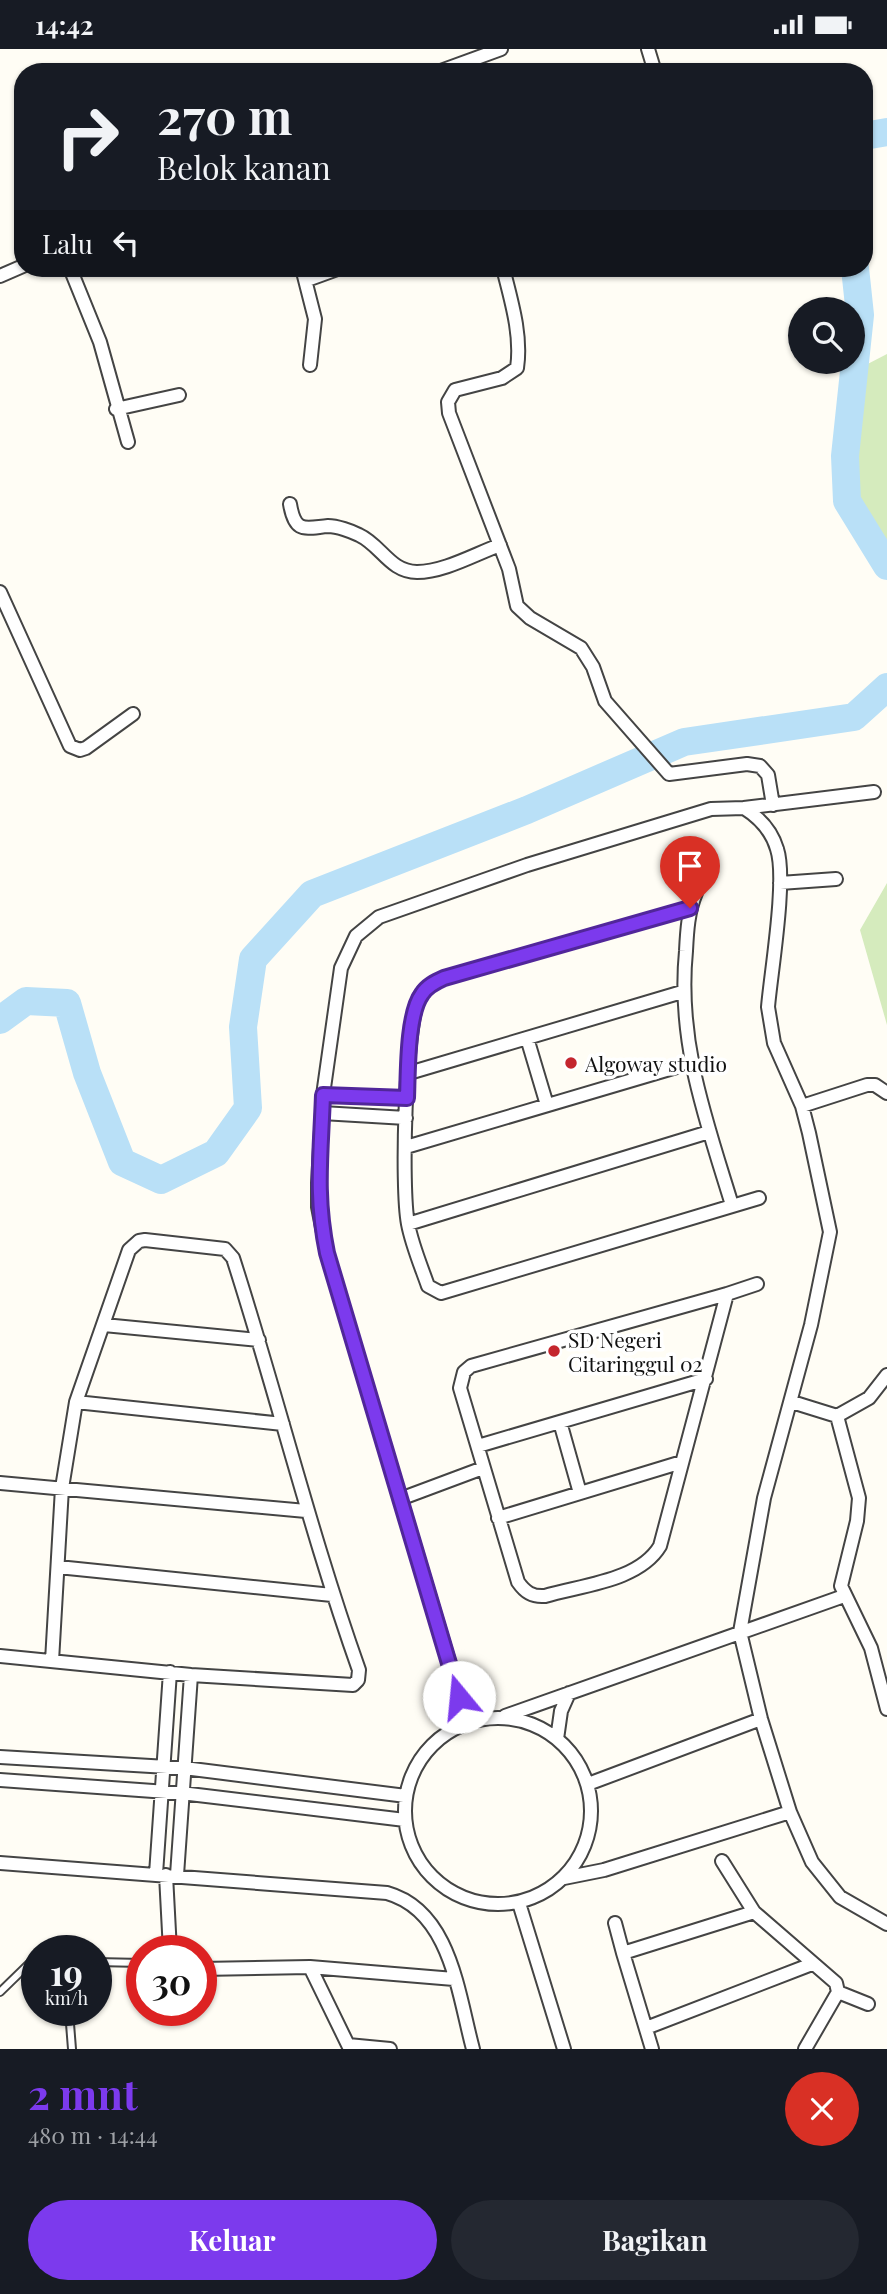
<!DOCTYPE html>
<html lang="id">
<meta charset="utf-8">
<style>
:root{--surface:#171b24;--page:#242831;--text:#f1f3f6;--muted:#9ea1a6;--accent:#7c3aed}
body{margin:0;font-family:"Playfair Display",serif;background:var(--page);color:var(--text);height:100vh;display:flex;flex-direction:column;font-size:26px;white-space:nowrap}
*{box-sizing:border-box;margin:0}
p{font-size:23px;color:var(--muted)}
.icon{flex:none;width:38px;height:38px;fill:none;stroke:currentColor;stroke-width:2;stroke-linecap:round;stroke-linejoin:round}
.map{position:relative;height:2000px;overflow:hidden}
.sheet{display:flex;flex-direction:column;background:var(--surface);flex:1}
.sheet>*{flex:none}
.hud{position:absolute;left:14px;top:14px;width:859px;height:214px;border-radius:28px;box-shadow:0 2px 5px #0004;background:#171b24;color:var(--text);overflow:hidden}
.buttons{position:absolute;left:788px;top:248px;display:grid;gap:14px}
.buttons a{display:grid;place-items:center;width:77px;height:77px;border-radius:50%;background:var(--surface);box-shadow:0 2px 5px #0004;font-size:35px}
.speed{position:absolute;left:21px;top:1886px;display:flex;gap:14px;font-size:35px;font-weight:700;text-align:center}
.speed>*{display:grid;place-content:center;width:91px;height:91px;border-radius:50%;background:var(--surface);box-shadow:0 2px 5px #0004;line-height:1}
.speed small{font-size:18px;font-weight:400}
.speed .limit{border:10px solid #d22;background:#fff;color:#111}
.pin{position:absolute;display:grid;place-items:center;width:60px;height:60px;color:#fff;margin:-72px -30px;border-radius:50% 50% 50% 0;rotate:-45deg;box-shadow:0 0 7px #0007}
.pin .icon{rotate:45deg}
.me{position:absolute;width:77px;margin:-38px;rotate:343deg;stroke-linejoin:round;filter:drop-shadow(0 0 5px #0008)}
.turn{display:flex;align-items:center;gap:24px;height:147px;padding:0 28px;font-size:32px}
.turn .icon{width:91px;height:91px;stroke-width:2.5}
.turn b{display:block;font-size:49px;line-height:60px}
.then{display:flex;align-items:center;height:66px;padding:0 28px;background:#0003;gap:14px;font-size:26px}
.round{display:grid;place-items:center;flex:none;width:74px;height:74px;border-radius:37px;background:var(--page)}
.head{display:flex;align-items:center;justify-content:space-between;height:119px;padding:0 28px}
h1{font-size:42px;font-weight:700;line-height:52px;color:var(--accent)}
.action{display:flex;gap:14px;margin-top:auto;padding:14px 28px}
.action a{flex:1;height:80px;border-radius:42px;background:var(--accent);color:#fff;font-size:28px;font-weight:700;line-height:80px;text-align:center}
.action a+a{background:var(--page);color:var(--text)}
.status{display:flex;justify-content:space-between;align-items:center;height:49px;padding:0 35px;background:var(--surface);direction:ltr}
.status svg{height:19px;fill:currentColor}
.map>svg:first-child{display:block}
.green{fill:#d5ebbd}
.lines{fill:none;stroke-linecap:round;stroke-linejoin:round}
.river{stroke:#b9e0f7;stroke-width:28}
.service-casing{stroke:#444;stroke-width:10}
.minor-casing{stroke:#444;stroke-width:16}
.service{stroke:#fff;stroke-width:6}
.minor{stroke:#fff;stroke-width:12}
.route-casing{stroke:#51269a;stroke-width:18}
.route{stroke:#7c3aed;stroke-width:12}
.poi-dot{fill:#c4262e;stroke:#fff;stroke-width:2.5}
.labels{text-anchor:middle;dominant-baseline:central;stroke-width:7;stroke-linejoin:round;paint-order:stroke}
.poi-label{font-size:21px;fill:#111;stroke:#fff;text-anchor:start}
</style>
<div class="status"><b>14:42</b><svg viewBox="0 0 49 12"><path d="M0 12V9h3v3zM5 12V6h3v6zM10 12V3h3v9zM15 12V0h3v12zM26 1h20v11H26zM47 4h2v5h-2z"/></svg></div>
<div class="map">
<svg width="887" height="2000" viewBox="0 0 887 2000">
<rect width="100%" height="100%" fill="#fffdf5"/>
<path class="green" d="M887,305V517C875,498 853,474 847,452C838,420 852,355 856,321Z
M887,834V976L860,881Z"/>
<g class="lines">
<path class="river" d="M864,87L887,83
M855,219L860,266L845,407L847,452L887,517
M0,971L26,952L67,954L87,1024L122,1113L161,1131L216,1104L248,1059L243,978L253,910L312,845L527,761L684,693L854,668L887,638"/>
<defs>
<path id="service" d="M45,1902L54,1898L59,1902
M96,1913L142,1914
M0,1943L37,1907
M69,1962L72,2000"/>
<path id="minor" d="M648,0L655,23
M438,23L501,0
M70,219L100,293L128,393
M302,219L315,270L310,316
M503,219C511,251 522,286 517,319L502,329L455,341L448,353L449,364L509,520L517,557L530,569L581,599L593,618L605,652L669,725L747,715L760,717L768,726L773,756
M0,227L23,217
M307,231L340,219
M116,360L179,346
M290,455C295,485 305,479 328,477C337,477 351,482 359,486C381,496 390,523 417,523C444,523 475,505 500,496
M0,543L70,697L80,701L86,699L133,665
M744,759L874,743
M780,834L836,830
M696,844C688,863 687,882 686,902C677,993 706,1071 732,1156
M690,859L444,929C434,934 424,938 419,949C405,979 401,1139 408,1175C412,1196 421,1217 428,1237L441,1244L759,1149
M527,989L547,1056
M409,1024L682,943
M323,1046L407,1049
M802,1057L867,1036H875L887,1044
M322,1064L406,1069
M406,1098L690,1014
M408,1175L709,1083
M727,1245L471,1317L464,1323L460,1339L518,1533C525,1543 532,1548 545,1547C582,1536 639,1532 660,1497L727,1245L757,1235
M104,1276L259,1291
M76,1353L283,1375
M792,1353L837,1367L869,1349L887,1326
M837,1367L859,1449L857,1472L841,1537L871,1599L887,1660
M560,1373L580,1444
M478,1397L706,1330
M0,1434L306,1462
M400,1450L483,1419
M498,1469L682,1413
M58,1518L332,1546
M0,1607L191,1626L353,1636L358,1631L359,1621C311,1486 277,1346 233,1209L225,1200L145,1191L139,1192L129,1201L76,1353L62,1439L52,1612
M505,1667L844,1547
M405 1762a93 93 0 1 1 186 0a93 93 0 1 1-186 0Z
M467,1673L327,1204L318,1158V1134L323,1046L341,919L356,887L379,868L527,816L711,760L744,759C760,769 772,783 777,800C787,830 771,923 768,958L774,994L802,1057L809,1084L830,1183L811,1276L764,1449L740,1583L761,1670L790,1763L812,1813L840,1848L887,1875
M557,1690L561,1662L569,1644
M0,1708L184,1719L406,1747
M0,1731L181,1744L405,1771
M588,1735L761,1670
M722,1812L754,1863L836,1934L838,1943L805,2000
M0,1814L387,1844C451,1862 458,1945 473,2000
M156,1825L170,1623
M166,1826L170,1902
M177,1826L191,1626
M564,1829L604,1821L790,1763
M519,1854L564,2000
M615,1874L623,1904
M310,1918L350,2000
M201,1920L310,1918L454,1930
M838,1943L868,1955
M646,1979L812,1915
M348,1996L390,2000
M652,2000L623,1904L754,1863"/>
</defs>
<use href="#service" class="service-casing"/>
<use href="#minor" class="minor-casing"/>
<use href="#service" class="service"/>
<use href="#minor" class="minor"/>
</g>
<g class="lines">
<defs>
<path id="route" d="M459,1648L327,1204C315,1146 321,1104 323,1046L407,1049C408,1024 407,965 422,945C427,937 435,933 444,929L690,859"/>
</defs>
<use href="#route" class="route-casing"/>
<use href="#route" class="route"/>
</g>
<g class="poi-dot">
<circle cx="571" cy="1014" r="7"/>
<circle cx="554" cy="1302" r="7"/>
</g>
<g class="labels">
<g class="poi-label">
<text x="585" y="1014">Algoway studio</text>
<text x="568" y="1290">SD Negeri<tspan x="568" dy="24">Citaringgul 02</tspan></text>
</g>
</g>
</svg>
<div class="buttons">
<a><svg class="icon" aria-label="search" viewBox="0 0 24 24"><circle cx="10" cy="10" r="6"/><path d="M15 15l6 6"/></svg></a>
</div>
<div class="speed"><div>19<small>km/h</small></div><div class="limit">30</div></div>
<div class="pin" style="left:690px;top:859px;background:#d93025"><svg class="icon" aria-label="arrive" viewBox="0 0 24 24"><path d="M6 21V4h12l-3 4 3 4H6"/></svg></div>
<svg class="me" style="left:459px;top:1648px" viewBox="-20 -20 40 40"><circle r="19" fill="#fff"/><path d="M0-13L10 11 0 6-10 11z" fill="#7c3aed"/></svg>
<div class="hud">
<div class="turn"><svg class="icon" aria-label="right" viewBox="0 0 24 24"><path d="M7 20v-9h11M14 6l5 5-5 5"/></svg><div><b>270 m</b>Belok kanan</div></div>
<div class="then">Lalu<svg class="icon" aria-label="left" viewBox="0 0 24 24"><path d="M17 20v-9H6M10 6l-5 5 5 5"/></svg></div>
</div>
</div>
<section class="sheet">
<div class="head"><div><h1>2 mnt</h1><p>480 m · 14:44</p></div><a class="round" style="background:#d93025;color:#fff"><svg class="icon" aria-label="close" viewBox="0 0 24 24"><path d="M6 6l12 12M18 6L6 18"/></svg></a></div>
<div class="action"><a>Keluar</a><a>Bagikan</a></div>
</section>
